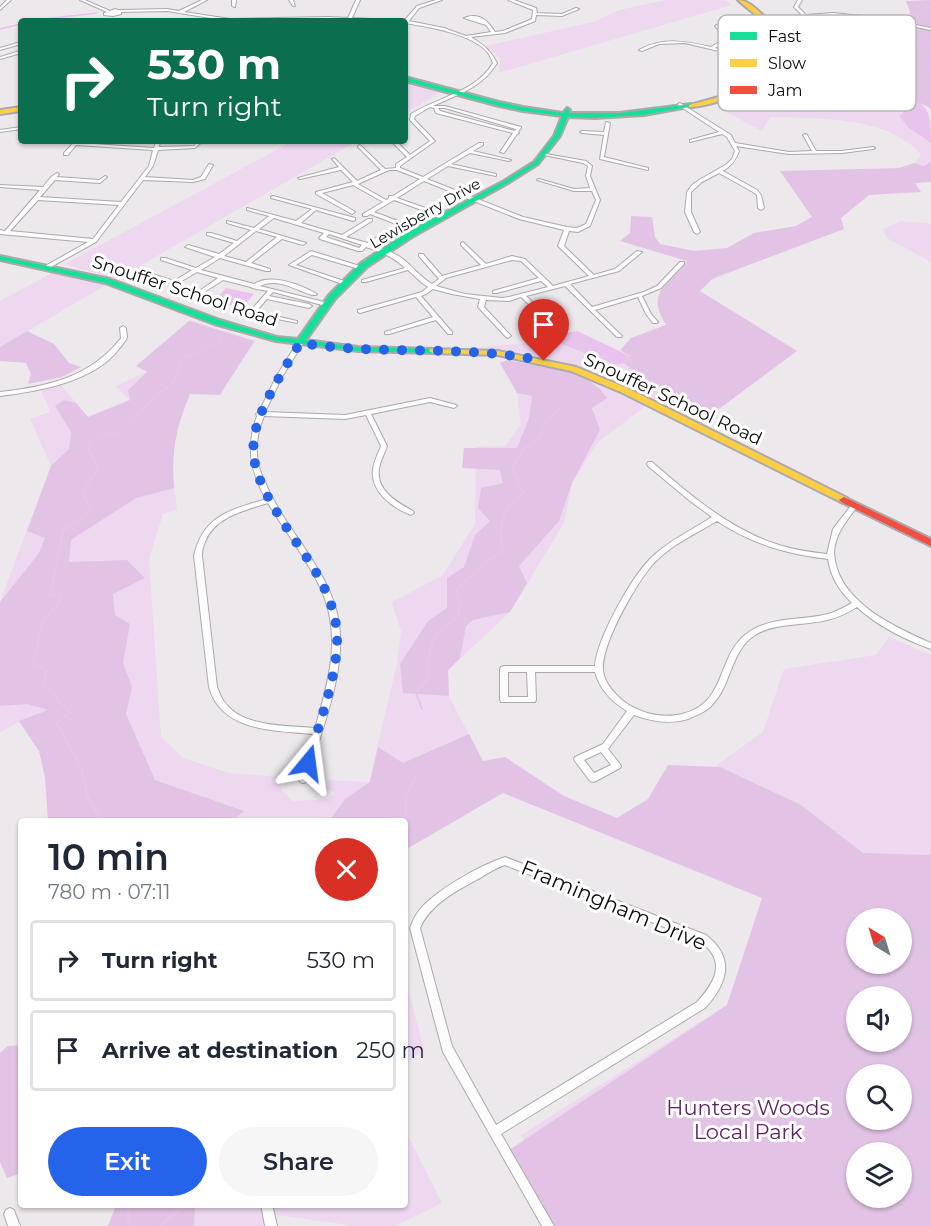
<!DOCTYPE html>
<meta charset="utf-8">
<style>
:root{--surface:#fff;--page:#f6f6f7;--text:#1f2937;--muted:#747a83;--line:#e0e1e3;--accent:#2563eb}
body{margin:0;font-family:Montserrat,sans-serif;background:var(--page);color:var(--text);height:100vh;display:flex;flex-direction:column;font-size:22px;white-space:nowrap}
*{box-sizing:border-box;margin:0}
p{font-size:20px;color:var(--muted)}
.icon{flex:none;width:33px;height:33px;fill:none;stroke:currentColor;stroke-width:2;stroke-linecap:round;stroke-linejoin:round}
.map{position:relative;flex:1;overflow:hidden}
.side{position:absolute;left:18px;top:818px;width:390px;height:390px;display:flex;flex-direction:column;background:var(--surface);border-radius:6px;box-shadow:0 2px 4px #0004}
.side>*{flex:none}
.hud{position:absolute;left:18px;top:18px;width:390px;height:126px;border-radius:6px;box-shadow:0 2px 4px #0004;background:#0b6e4f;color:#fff;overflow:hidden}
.needle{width:39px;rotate:322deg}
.tools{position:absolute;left:846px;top:908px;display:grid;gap:12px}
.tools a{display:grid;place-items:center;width:66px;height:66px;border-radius:50%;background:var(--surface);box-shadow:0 2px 4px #0004;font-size:30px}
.pin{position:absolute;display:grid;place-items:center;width:51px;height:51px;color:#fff;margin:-62px -26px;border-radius:50% 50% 50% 0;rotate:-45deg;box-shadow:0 0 6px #0007}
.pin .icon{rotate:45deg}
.me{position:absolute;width:66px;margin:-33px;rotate:16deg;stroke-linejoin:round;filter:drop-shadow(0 0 4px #0008)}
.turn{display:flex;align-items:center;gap:21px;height:126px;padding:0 30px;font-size:27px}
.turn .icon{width:78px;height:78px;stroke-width:2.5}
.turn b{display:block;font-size:42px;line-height:51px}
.round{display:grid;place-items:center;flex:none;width:63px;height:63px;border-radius:32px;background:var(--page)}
.overview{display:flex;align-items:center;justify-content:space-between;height:102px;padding:0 30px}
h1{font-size:36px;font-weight:600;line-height:45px}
.button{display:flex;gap:12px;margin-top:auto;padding:12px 30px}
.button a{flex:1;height:69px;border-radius:36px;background:var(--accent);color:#fff;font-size:24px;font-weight:600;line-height:69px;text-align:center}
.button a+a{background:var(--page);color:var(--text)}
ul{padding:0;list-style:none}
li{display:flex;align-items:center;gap:18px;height:81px;margin:0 12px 9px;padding:0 18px;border:3px solid var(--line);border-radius:6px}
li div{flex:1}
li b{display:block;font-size:22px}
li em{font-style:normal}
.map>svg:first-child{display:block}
.green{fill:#eed8f0;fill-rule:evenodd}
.forest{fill:#e2c3e5;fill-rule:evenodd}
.water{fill:#e8c3ed}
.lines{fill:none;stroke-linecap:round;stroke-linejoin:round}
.stream-far2{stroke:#e8c3ed;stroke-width:1.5}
.stream-far1{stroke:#e8c3ed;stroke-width:2}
.stream{stroke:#e8c3ed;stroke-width:3}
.street-casing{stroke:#aca9ac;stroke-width:2}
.fast-casing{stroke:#aca9ac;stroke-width:4}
.slow-casing{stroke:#aca9ac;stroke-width:4}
.jam-casing{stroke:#aca9ac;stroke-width:4}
.street{fill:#fcfcfc;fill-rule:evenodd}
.fast{fill:#16e098;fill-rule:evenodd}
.slow{fill:#ffcf43;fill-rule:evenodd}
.jam{fill:#f24e42;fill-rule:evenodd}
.route{stroke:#2563eb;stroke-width:10;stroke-dasharray:0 18}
.labels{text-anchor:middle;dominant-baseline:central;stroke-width:6;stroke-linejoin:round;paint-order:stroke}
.far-street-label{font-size:15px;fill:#0d0b0e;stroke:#fff}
.street-label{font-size:18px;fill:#0d0b0e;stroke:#fff}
.near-street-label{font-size:21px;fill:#0d0b0e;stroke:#fff}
.near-park-label{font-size:21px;fill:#5f2267;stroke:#fff}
.key{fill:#fff;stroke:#b6b6b7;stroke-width:1.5}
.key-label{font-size:16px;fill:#0d0b0e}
</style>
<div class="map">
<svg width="931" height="1226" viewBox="0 0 931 1226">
<rect width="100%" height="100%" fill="#ece8ec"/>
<path class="green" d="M666,0H725L732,5L499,73L500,58L486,46L593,22L619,10Z
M796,72L855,90L888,89L885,100L908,104L902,112L909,128L931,143V162L923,166L915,163L921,154C885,115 820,119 770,117L762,131L716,107Z
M405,83L443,91L405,113Z
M293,141H357L117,279L65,264Z
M901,221L931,224V262L887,238L883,229Z
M52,273L106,285L0,347V301Z
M190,320L256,341L219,394H190L170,449L177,510L163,514L149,559L161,737L183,758L229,773L279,777L281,790L293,801L326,799L335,793L326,789L329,780L369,782L397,664L401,631L392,602L442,576L475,524L476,447L505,446L521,425L517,391L501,361L527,366L601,388L586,378L647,405L598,442L572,483L564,523L510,612L448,670L449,696L493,781L622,833L763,732L784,669L876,655L889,637L931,655V1226L564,1213L521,1135L727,1005L763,898L498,791L405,820L347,798L330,820H233L243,811L48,820L45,777L39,751L19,722L0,732V602L51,466L30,419L50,412L41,390L60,384L88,417L130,400L116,386L148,371ZM856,918H902V963H856ZM856,996H902V1041H856ZM856,1074H902V1119H856ZM856,1152H902V1197H856Z
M554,341L615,365L624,363L684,413C614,378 558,354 479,347Z
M405,978L424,1049L405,1065Z
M405,1130L442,1203L395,1226H356L269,1214L271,1226H194L195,1205L405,1204Z"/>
<path class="forest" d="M931,0V110C923,99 898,102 884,100L891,77L865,57L908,53L910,12L906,1Z
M931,162V182L915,183L921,192L869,195L841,218L844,229L712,279L700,291L797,351L712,414L684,413L624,363L630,356L620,350L631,338L666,325C646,293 666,286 687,261L620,241L630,233L631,216L652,217L655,237L660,244L694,251L727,248L754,233L796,226L812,217L780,171L899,168L915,163L923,166Z
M189,321L254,341L220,395L190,394C176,426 171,453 174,488L136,498L71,540L69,562L127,560L145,578L113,594L115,615L130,624L123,663L132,687L126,714L155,780L244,811L233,820H48L45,777L39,751L19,721L48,710L27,704L0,706V602L39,553L45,538L27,531L51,466L69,449L71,432L55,406L64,400L76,403L88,417L130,400L128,390L147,372L136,366Z
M27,331L54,344L69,363L81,367L62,377L28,384L31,374L26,363L0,361V347Z
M507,360C539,367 589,368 607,398L592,408L600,430L572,483L559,521L519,566L527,583L510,612L473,620L466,626L460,658L448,670L449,696L403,693L400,664L428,621L447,608V578L464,567L475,535L490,521L478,508L481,488L503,483L500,470L462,468L464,448H517L529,418L532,396L517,393L500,363Z
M469,734L483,761L505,757L564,796L617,818L648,799L668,765L720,767L801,805L863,853L929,855L931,852V1226H548L506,1152L727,1005L762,898L503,793L405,850V820H330L345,799L370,782L378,747L403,763ZM856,918H902V963H856ZM856,996H902V1041H856ZM856,1074H902V1119H856ZM856,1152H902V1197H856Z
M21,1045V1173L7,1178L0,1162V1053L8,1046Z
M114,1205H195L194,1226H108L115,1208Z"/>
<path class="water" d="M919,103C931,108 931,127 931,143L909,128L900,117L908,104Z
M226,288L254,294L242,308L214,301Z
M577,331L630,356L624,363L615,365L554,341L566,333Z"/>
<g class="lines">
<path class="stream-far2" d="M27,21L97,13
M915,23L914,16L931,8L922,3L923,0
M0,29L21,24
M919,30L916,32L931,42
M931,58V68
M928,106L931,103
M88,448V443L101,434L123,433L155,396L174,382L181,360L221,341L220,334
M526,448L533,444L540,436L546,421L562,407"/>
<path class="stream-far1" d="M422,709L416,693L429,677C426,658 429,642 443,628C448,623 456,620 458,615C462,608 458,598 456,591C469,574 487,564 503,549C497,525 504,505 525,492L518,486V478L512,468L526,446
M85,784L81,767L57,723L70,713L44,685L46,670L33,663L43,621L59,603L60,597L50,595L63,531L91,510L82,493L98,469L88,446
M412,784L416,776"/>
<path class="stream" d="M85,782L87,796L101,820
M388,820L406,817V796L413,782
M128,1226L129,1204
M160,1226L186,1204"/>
<defs>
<path id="street" d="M7,0H11L0,10V7Z
M80,0H85L110,11L115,9L118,10L167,9L179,11L202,0H207L184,12L230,19L329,17L348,18L356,0H360L352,18L390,20L392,21H348L329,19L229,21L167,11L121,12V14L113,16L104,15V13L107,12Z
M232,0H236L235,7L232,6Z
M289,0H293L295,6H293Z
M436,0H442L419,8L409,21L444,28L466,36L491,32L486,25L464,18C478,12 488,20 495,32L503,31L532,19L533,10L508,0H514L536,8L537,13L562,14L576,8L579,9L562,16L536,15L535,21L505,33L471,37C484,45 490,50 497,63C483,87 457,95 433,106H445L521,127V128L518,132L519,133L517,134L504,153L500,152L513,133L436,113L434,108L430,107L415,116L414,119L435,141L400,166V168L423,177L479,143H483V145L473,151L511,160L509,161L470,153L451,164L496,174V176L448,166L427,179L523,217L567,227L577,228L586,224L596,200L592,191H574L537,180L539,179L574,189L590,188L586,176L588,166L583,163L544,155L546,154L586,161L592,166L590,176L600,200L590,226L578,232L569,231L564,246L594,275L615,269L637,251L642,252L619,271L570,284L592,307L644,292L657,286L680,262H684V264L661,288L642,296L651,314L658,322L657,323H653L646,314L638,297L595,310L622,336L621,337H617L565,286L526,296L556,325V327H552L521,297L509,301L486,300L484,307L510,335L511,336L508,338L506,337L479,308L478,307L480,299L452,294L433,289L426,294L421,296L452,332V334H448L436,320L389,334H385V332L433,317L416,297L360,313L358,312V310L422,292L428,287L422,283L408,270L366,282H362V280L405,268C394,257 381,252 366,247L362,251H358L320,239L319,238L324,233L274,218L259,229L306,243L303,245L282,239L251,263L270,269V271H266L220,258L201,270L254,284C271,273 301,285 317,294L316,295H312C296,290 276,277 260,286L328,303L329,304L326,306L273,292L269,296L309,304L312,306L309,308L267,299L259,308L258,312L297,321V323L253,314V308L268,291L252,288L251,287L223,280L200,295L198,294V292L218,278L197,272L175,285L141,274L140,273L143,271L174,281L192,270L161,260V258H165L196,268L215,257L185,247L188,245L219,254L234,243L207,235V233H211L237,241L251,230L227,223V221L254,228L269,216L247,210V208L296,221L312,209L271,198V197L273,196L355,218V220L353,221L316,210L301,223L342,235L368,219H372V221L346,237L368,243L391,228H395V230L372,245C383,249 394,252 403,259C413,267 420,277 432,284L439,279L419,256V254H423L442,276L481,265L461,245V243L463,242L486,264L512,256L525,259L553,286L589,276L558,246L564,230L519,219L424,181L397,198L434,211V213H430L394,200L374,212L406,224L407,225L404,227L370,214L367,216H363V214L383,202L353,185L322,193L354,211L355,212L352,214L316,194V192L353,182L341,170L300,179L298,178L339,167L332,159L334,158L357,181L381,170L358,147V146L360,145L385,169L396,168V164L407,157L391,141H396L410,155L430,141L410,120L411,114C438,97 476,92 493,63C492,60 490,57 489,54C474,34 429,27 405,23L404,21L417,6ZM438,108H445L516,129L515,131L440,111ZM389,170H397L420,179L393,196H389V198L386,200L358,184ZM256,231L277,237L246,262L224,256ZM329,234L362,245L359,248L326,237ZM512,260L521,261L539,278L493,291V293H497L541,281L548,287L509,297L502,298L465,294L436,286L446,278Z
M798,0H802L798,7L806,15L833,13L881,18L931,28V30L881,20L833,15L808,17L831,41H879L881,42L879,43H832L837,64L845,71V73H844L833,64L828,42L804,18L760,21L758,20L760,19L802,15L794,7Z
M717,25L730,38L715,48L784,65L782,66L685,43L659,44L642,51L639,50C663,37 685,41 711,47L726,38L715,26Z
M21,42V44L0,50V48Z
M20,51H21V53L0,59V57Z
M680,103L731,135L735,143L789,152L812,151L803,135L805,134L807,135L816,151H842L873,147L875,148L873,149L842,153L789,154L736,146L739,151C736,160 731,166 723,171L757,190L761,195L764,208L761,210L758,208L757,195L753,192L719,173L702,182L691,192V212L700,232L697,234L694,232L685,212L687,192L692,185L699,180L727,164L732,159L735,151L727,137L722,134L690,142V140L719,132L678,105V104Z
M606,122L610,123L604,157L648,168V170L600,159L604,135L582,133L580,132L582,131L604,132Z
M21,127V129L0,132V130Z
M75,141H79V143L154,148L156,141H160L159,147L194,146L198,141H203L195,148L158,150L153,166L145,177L193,180L201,177L209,164L213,165L205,179L193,182L143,180L96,242L49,268L46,266L47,265L88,242L0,234V230L5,231L40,190L0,187V185L43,187L51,177L57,173L59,174L57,177L99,180L105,176L107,177L100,183L55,180L40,197L121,202L149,166L153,150L76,145L68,155H64V153ZM38,200L119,205L93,239L10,231Z
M245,141H256C254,143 247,143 245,141Z
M311,251L363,267L364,268L359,269L312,255L296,265L347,282L348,283L345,285L289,265Z
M123,326L126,328C126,331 127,334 127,337C126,341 121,346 119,349C94,382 39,391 0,396V392C47,387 91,377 121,338L120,328Z
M300,341L303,343L282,377L265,412L345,415L430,398L456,405L457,406L454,408L430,402L371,414L387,446C385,453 380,461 379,469C376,491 397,502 413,511L414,513L411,515C393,508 370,492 373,469C374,461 378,454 381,446L366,415L345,419L264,416C260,426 257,436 257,447C256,459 260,472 265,482C285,531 331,570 339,623C346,674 321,731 307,779L306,782L303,783L300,782L299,779L313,734C282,731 237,732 217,704C213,699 211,693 209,687L194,556C203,515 231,510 266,499C250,471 246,446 257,416L256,414L259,412L276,377L297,343ZM268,503C284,530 304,555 318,583C343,631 330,678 315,728C285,725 241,728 223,700C220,696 219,691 217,687L202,556C202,551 203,546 205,542C214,517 246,510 268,503Z
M648,462H652C690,495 728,528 776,544C793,550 810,552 827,554L833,529L853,503H857L858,505L857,507C847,520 835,534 834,552C834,553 835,560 835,561C843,604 895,627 931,643V649C906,640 877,626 857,607C847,613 838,618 827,620C804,626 776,622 755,635C730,651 732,685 712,705C706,712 697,715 688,719C670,725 651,721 634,715L608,749L620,764L621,766L620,768L596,781L593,782L590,781L575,761L574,759L575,757L603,744L627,711C612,702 600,690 595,672H535L536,700L535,702H501L500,700V669L501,667L504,666H595C597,638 633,574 653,556C670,540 692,530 712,517L690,501L648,466L647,464ZM717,521C752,544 786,554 828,559C831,578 839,590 852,603C844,607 836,612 828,614C800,621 768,616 745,635C716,659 727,703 682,714C662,719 638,713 622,700C613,692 604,682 603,670C601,644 638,579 656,561C673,544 697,533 717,521ZM508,672H527L528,697H508ZM601,752L611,765L594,773L584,760Z
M505,857L706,935C736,958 727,984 705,1008L501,1134L554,1226H542L443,1052L410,928C412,924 413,919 416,915C429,893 481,865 505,857ZM505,865L700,941C726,961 717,980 697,1002L496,1125L452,1046L420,928C430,904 458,890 480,878C488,873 496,868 505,865Z
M261,1204H272L277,1226H265Z
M10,1208L14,1210L20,1226H8L4,1214L6,1210Z"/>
<path id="fast" d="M770,29C785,43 780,64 764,74L761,72C774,59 777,48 767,31Z
M405,77L499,102L523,107L563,113L567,108L570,110L569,113H619L691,104L694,106L644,115L595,118L568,117L560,136L538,164L508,183L412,237L367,267L335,299L306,340L358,347L436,349L437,351L433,353L358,351L276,341L214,324L105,283L0,260V256L110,279L220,320L277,337L298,339L329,295L361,263L406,233L504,181L534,162L554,136L562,116L523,111L499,106L405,81Z"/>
<path id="slow" d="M738,0C748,0 757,10 765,17C770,21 773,25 777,30C805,68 759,88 729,98C717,102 702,107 689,107V105C715,98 798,81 778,39C769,22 752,13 738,0Z
M21,107V111L0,114V110Z
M430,349L498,351L576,367L629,389L847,498L849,500L844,503L841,502L623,393L571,371L498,355L433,353L429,351Z"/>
<path id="jam" d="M844,497L931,539V546L841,502L839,500Z"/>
</defs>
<use href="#street" class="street-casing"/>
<use href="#fast" class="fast-casing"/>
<use href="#slow" class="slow-casing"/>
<use href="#jam" class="jam-casing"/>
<use href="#street" class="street"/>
<use href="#fast" class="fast"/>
<use href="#slow" class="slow"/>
<use href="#jam" class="jam"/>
</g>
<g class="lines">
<path class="route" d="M308,763C318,725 339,674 337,634C335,604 321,579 305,555C237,456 237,445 300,343C381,356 463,344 544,361"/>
</g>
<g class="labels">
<g class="far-street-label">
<text transform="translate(425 213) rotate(-30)">Lewisberry Drive</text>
</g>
<g class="street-label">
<text transform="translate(185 291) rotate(18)">Snouffer School Road</text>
<text transform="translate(673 399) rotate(25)">Snouffer School Road</text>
</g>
<g class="near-street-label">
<text transform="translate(614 905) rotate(23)">Framingham Drive</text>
</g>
<g class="near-park-label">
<text x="748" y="1107">Hunters Woods<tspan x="748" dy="24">Local Park</tspan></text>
</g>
</g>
<rect x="718" y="15" width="198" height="96" rx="9" class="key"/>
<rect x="730" y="32" width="27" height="8" fill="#16e098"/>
<rect x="730" y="59" width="27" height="8" fill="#ffcf43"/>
<rect x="730" y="86" width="27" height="8" fill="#f24e42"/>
<g class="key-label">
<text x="768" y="42">Fast</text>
<text x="768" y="69">Slow</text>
<text x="768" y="96">Jam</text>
</g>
</svg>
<div class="tools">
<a><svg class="needle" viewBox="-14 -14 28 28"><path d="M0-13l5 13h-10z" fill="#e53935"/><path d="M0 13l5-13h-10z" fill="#747a83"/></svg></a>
<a><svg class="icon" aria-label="sound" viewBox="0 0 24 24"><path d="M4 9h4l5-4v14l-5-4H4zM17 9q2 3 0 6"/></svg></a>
<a><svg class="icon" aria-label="search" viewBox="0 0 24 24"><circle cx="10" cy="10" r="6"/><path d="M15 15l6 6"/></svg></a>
<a><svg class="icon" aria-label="layers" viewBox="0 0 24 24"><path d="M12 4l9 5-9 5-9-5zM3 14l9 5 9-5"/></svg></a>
</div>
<div class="pin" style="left:544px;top:361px;background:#d93025"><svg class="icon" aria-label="arrive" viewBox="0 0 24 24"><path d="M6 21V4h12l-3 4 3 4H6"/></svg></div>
<svg class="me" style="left:308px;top:763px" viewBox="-20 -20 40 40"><path d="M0-17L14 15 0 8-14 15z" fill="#2563eb" stroke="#fff" stroke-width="4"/></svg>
<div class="hud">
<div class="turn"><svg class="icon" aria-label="right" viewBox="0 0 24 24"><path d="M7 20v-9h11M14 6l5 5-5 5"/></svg><div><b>530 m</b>Turn right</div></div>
</div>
<section class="side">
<div class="overview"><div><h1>10 min</h1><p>780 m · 07:11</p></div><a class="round" style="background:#d93025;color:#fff"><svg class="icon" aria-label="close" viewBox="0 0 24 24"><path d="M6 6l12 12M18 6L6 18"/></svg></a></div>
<ul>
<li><svg class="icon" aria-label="right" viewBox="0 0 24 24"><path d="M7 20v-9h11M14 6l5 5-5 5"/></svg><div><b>Turn right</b></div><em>530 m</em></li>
<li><svg class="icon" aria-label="arrive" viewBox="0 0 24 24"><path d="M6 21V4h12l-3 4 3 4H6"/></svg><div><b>Arrive at destination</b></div><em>250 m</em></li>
</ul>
<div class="button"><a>Exit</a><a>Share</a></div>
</section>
</div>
